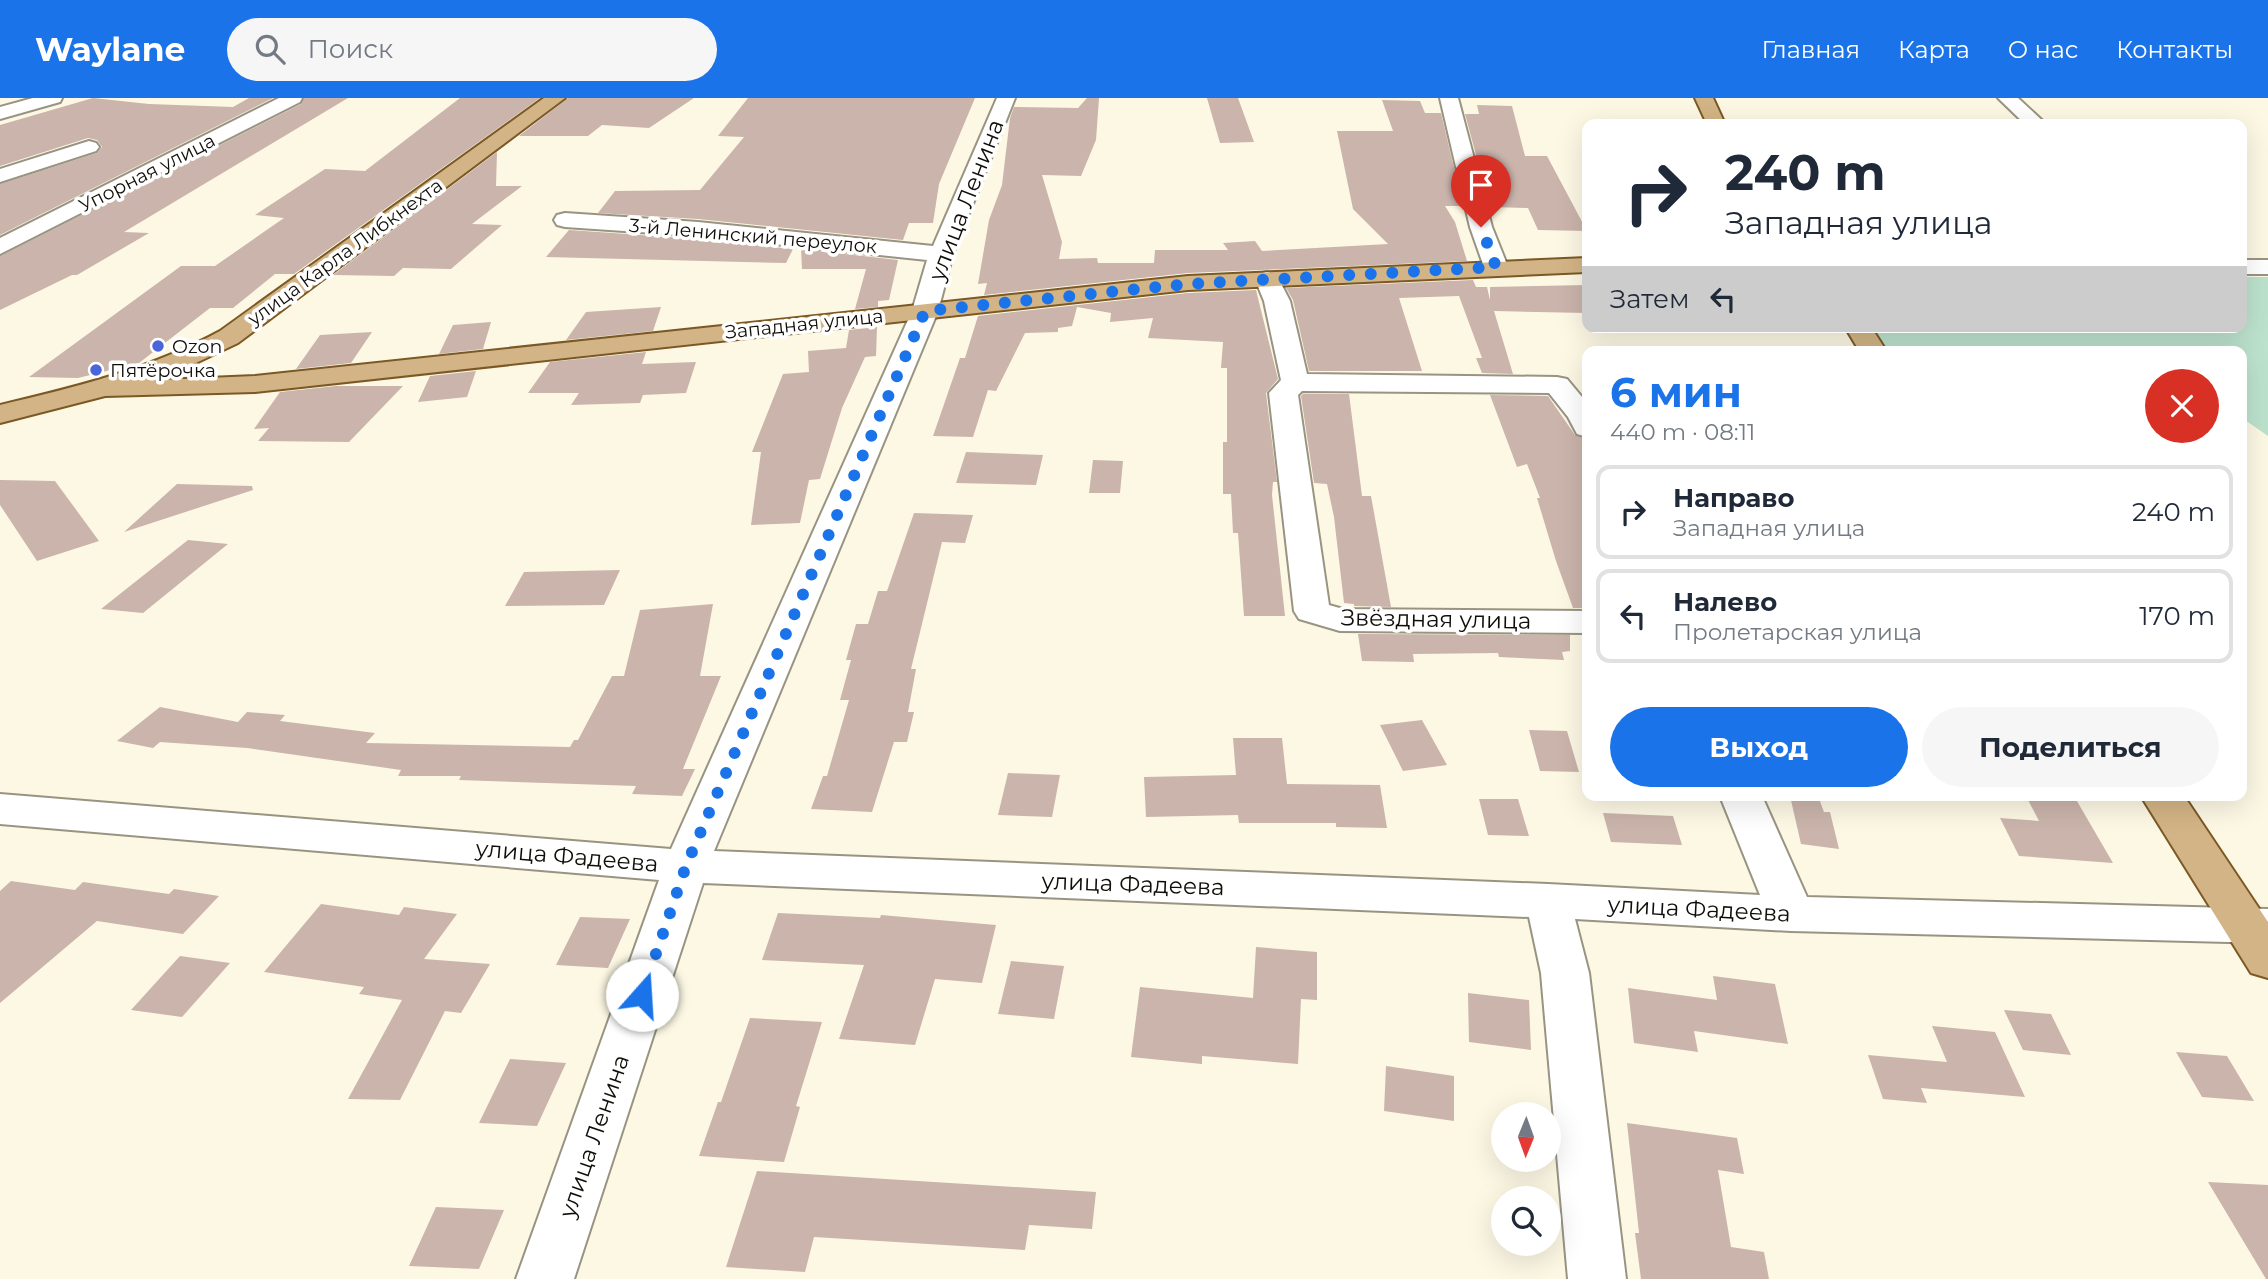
<!DOCTYPE html>
<html lang="ru">
<meta charset="utf-8">
<style>
:root{--surface:#fff;--page:#f6f6f7;--text:#1f2937;--muted:#747a83;--line:#e0e1e3;--accent:#1a73e8}
body{margin:0;font-family:Montserrat,sans-serif;background:var(--page);color:var(--text);height:100vh;display:flex;flex-direction:column;font-size:26px;white-space:nowrap}
*{box-sizing:border-box;margin:0}
p{font-size:23px;color:var(--muted)}
.icon{flex:none;width:38px;height:38px;fill:none;stroke:currentColor;stroke-width:2;stroke-linecap:round;stroke-linejoin:round}
.map{position:relative;flex:1;overflow:hidden}
.panel{position:absolute;left:1582px;top:248px;width:665px;height:455px;display:flex;flex-direction:column;background:var(--surface);border-radius:14px;box-shadow:0 7px 28px #0002}
.panel>*{flex:none}
.top-card{position:absolute;left:1582px;top:21px;width:665px;height:214px;border-radius:14px;box-shadow:0 7px 28px #0002;background:#fff;color:var(--text);overflow:hidden}
.needle{width:46px;rotate:181deg}
.fabs{position:absolute;left:1491px;top:1004px;display:grid;gap:14px}
.fabs a{display:grid;place-items:center;width:70px;height:70px;border-radius:50%;background:var(--surface);box-shadow:0 7px 28px #0002;font-size:35px}
.pin{position:absolute;display:grid;place-items:center;width:60px;height:60px;color:#fff;margin:-72px -30px;border-radius:50% 50% 50% 0;rotate:-45deg;box-shadow:0 0 7px #0007}
.pin .icon{rotate:45deg}
.me{position:absolute;width:77px;margin:-38px;rotate:19deg;stroke-linejoin:round;filter:drop-shadow(0 0 5px #0008)}
.turn{display:flex;align-items:center;gap:24px;height:147px;padding:0 28px;font-size:32px}
.turn .icon{width:91px;height:91px;stroke-width:2.5}
.turn b{display:block;font-size:49px;line-height:60px}
.then{display:flex;align-items:center;height:66px;padding:0 28px;background:#0003;gap:14px;font-size:26px}
.round{display:grid;place-items:center;flex:none;width:74px;height:74px;border-radius:37px;background:var(--page)}
.overview{display:flex;align-items:center;justify-content:space-between;height:119px;padding:0 28px}
h1{font-size:42px;font-weight:700;line-height:52px;color:var(--accent)}
.action{display:flex;gap:14px;margin-top:auto;padding:14px 28px}
.action a{flex:1;height:80px;border-radius:42px;background:var(--accent);color:#fff;font-size:28px;font-weight:700;line-height:80px;text-align:center}
.action a+a{background:var(--page);color:var(--text)}
ul{padding:0;list-style:none}
li{display:flex;align-items:center;gap:21px;height:94px;margin:0 14px 10px;padding:0 14px;border:4px solid var(--line);border-radius:14px}
li div{flex:1}
li b{display:block;font-size:26px}
li em{font-style:normal}
header{display:flex;align-items:center;gap:42px;box-sizing:border-box;height:98px;padding:0 35px;background:var(--accent);color:#fff}
header strong{font-size:33px}
nav{display:flex;gap:38px;margin-inline-start:auto;font-size:24px}
.search{width:490px;height:63px;background:var(--page);display:flex;align-items:center;gap:18px;box-sizing:border-box;padding:0 24px;border-radius:38px;color:var(--muted);font-size:26px}
.map>svg:first-child{display:block}
.green{fill:#bce2cd}
.building{fill:#cab4ac}
.lines{fill:none;stroke-linecap:round;stroke-linejoin:round}
.minor-casing{stroke:#999482;stroke-width:4}
.major-casing{stroke:#7b5925;stroke-width:4}
.minor{fill:#fff;fill-rule:evenodd}
.major{fill:#d3b486;fill-rule:evenodd}
.route{stroke:#1a73e8;stroke-width:12;stroke-dasharray:0 21.6}
.poi-dot{fill:#4a66da;stroke:#fff;stroke-width:2.5}
.labels{text-anchor:middle;dominant-baseline:central;stroke-width:7;stroke-linejoin:round;paint-order:stroke}
.far-street-label{font-size:19px;fill:#100e08;stroke:#fff}
.far-poi-label{font-size:19px;fill:#100e08;stroke:#fff;text-anchor:start}
.street-label{font-size:23px;fill:#100e08;stroke:#fff}
</style>
<header>
<strong>Waylane</strong>
<div class="search"><svg class="icon" aria-label="search" viewBox="0 0 24 24"><circle cx="10" cy="10" r="6"/><path d="M15 15l6 6"/></svg>Поиск</div>
<nav><a>Главная</a><a>Карта</a><a>О нас</a><a>Контакты</a></nav>
</header>
<div class="map">
<svg width="2268" height="1181" viewBox="0 0 2268 1181">
<rect width="100%" height="100%" fill="#fdf8e4"/>
<path class="green" d="M2242,179H2268V338L2242,320V254H1889L1869,229H2242Z"/>
<path class="building" d="M93,0L149,6L233,9L249,0H273L0,137V86L97,55L102,49L97,42L88,40L0,68V27Z
M304,0H348L124,134L149,135L77,177H72L0,212V158L301,6Z
M460,0H540L294,176H275L233,210H210L139,265L78,280L29,279L181,168H215L284,120L255,117L325,71L365,73Z
M568,0H694L649,30L602,27L588,38H519Z
M748,0H975L939,86L933,125H909L903,142L698,121L598,115L615,93L700,92L744,39L718,38Z
M1087,0H1099L1096,42L1081,78L1042,77L1062,144L1059,161L1097,160L1098,165H1154L1155,152H1228L1223,145L1255,143L1262,153L1388,146L1353,111L1337,33H1393L1382,2L1420,3L1425,15H1441L1463,108H1445L1455,124L1467,163L1188,175L984,197L987,185L978,186L989,122L1002,87L1010,20L1014,9L1078,10Z
M1207,0H1238L1254,44L1220,45Z
M1477,7L1512,8L1525,58H1547L1587,133L1538,132L1528,110L1492,109L1487,98L1465,16H1479Z
M497,54L496,88H522L472,126L502,127L451,171L403,170L394,178L333,177Z
M569,132L698,141L793,151L786,165L546,159Z
M801,151L898,162L889,202L878,203V209L855,211L866,171H802Z
M1473,182L1476,189H1487L1490,202V189L1587,187V215L1494,213L1513,276L1482,275L1476,260H1482L1459,198L1399,200L1422,273H1309L1293,202L1286,190Z
M1256,192L1278,281L1266,295L1277,384H1273L1272,397L1285,518H1244L1238,435H1233L1231,396H1223V344H1227V270H1221L1223,244L1148,240L1153,220L1110,224L1111,215L1077,209L1072,228L1058,230V234L1025,235L996,293L988,292L973,339L933,338L960,260H965L978,218L1188,195Z
M661,209L653,233L566,242L586,214Z
M491,224L483,251L439,256L453,227Z
M877,229L876,258L865,259L842,310L820,381L809,382L800,425L751,427L761,354H752L783,276L809,274L808,253L846,250L849,232Z
M372,234L351,265L296,271L320,237Z
M646,254L642,266L696,264L686,295L643,297L640,305L571,307L579,295H528L550,264Z
M476,273L467,299L418,304L430,278Z
M336,288H403L349,344L258,343L269,330L254,331L280,294Z
M1303,296H1349L1362,398H1371L1391,509L1354,508V506L1344,505L1334,419L1327,386L1314,385L1301,298Z
M1490,297L1548,298L1575,337L1587,341V510H1573L1556,463L1537,400H1540L1527,366L1517,369Z
M966,354L1043,357L1036,387L956,385Z
M1093,362L1123,363L1120,395H1089Z
M0,382L55,383L99,443L37,463L0,407Z
M177,386L252,388L253,392L124,434Z
M914,415L973,417L965,445L942,444L911,571H916L908,614H914L907,644H894L872,714L811,711L823,678H827L849,602H840L851,562H846L856,526H868L878,493H887Z
M188,442L228,446L143,515L101,511Z
M620,472L604,507L505,508L524,474Z
M713,506L700,578H721L683,671H695L682,698L632,696L636,688L459,682L461,678H398L401,672L247,650L160,644L153,650L117,643L160,609L238,624L247,614L285,617L280,623L375,635L366,645L570,649L574,642H578L612,578H624L640,512Z
M1358,536L1570,537V553L1562,554L1564,562L1499,559L1498,555L1413,556L1414,564L1362,563Z
M1422,622L1447,667L1403,673L1380,627Z
M1529,632L1567,633L1579,674L1540,673Z
M1233,640H1282L1287,686L1380,687L1387,730L1336,729V725H1239L1238,717L1146,719L1144,679L1236,677Z
M1008,675L1060,677L1052,719L998,717Z
M1790,698H1818L1824,714H1830L1839,751L1801,746Z
M2026,698H2074L2113,765L2019,758L2000,720L2039,723Z
M1479,701H1518L1529,738L1488,737Z
M1603,715L1673,718L1682,747L1611,744Z
M11,783L75,792L83,784L169,796L174,791L219,798L183,836L97,823L0,905V793Z
M321,806L399,817L404,809L457,816L424,861L490,866L461,915L445,913L400,1002L348,1001L402,902L359,896L364,889L264,874Z
M778,815L880,820L881,817L996,827L982,885L935,881L915,947L839,941L864,867L762,862Z
M580,819L630,821L608,870L556,867Z
M1256,849L1317,854V902L1301,901L1298,966L1202,958V966L1131,959L1140,889L1253,900Z
M180,858L230,865L182,919L131,912Z
M1011,863L1064,868L1054,921L998,916Z
M1713,878L1775,886L1788,946L1694,933L1698,954L1634,945L1628,890L1717,902Z
M1468,895L1529,902L1531,952L1469,944Z
M2004,912L2051,916L2071,957L2023,952Z
M750,920L822,924L796,1008L800,1009L784,1064L699,1058L718,1004H721Z
M1932,928L1995,934L2025,999L1921,990L1927,1005L1883,1001L1868,957L1947,964Z
M2176,954L2227,958L2254,1003L2202,999Z
M510,961L566,965L537,1028L479,1025Z
M1386,968L1454,978V1023L1384,1013Z
M1627,1025L1737,1040L1744,1076L1718,1072L1731,1149L1764,1154L1769,1181H1641L1635,1135H1639Z
M757,1073L1096,1094L1092,1131L1029,1127L1025,1152L814,1139L805,1174L726,1169Z
M2208,1084L2268,1087V1181H2266Z
M436,1109L504,1112L479,1171L409,1168Z"/>
<g class="lines">
<defs>
<path id="minor" d="M33,0H62L60,4L0,21V9Z
M279,0H302L300,4L0,156V140Z
M997,0H1015L953,156L938,213L714,753L1548,786L1760,797L1720,698H1762L1807,799L2268,811V845L1791,833L1575,821L1589,875L1626,1181H1568L1541,875L1529,819L703,785L574,1181H516L659,782L0,726V696L671,751L912,213L927,162L698,138L565,129L557,127L554,122L557,117L565,115L698,124L933,148Z
M1440,0H1458L1492,129L1508,169L1505,174L1496,176L1487,174L1484,169L1470,129Z
M1998,0H2018L2046,26H2025Z
M89,43L96,45L99,49L96,53L0,84V71Z
M2242,162H2268V176H2242Z
M1267,174L1276,176L1290,203L1307,276L1557,279L1567,281L1587,305V339L1577,336L1568,319L1549,295L1302,293L1298,297L1329,507L1343,511L1587,513V535L1340,533L1299,521L1294,513L1269,295L1281,282L1264,203L1255,181L1258,176Z"/>
<path id="major" d="M544,0H565L238,245L160,282L255,278L1188,178L1587,160V174L1188,192L255,294L105,298L0,325V307C76,289 150,271 220,233Z
M1695,0H1713L1725,26H1707Z
M1845,229H1871L1887,254H1860Z
M2141,698H2184L2268,824V880L2251,875Z"/>
</defs>
<use href="#minor" class="minor-casing"/>
<use href="#major" class="major-casing"/>
<use href="#minor" class="minor"/>
<use href="#major" class="major"/>
</g>
<g class="lines">
<path class="route" d="M642,897L686,768L925,213L1188,186L1496,169L1481,129"/>
</g>
<g class="poi-dot">
<circle cx="158" cy="248" r="7"/>
<circle cx="96" cy="272" r="7"/>
</g>
<g class="labels">
<g class="far-street-label">
<text transform="translate(147 75) rotate(-27)">Упорная улица</text>
<text transform="translate(753 138) rotate(5)">3-й Ленинский переулок</text>
<text transform="translate(345 154) rotate(-36)">улица Карла Либкнехта</text>
<text transform="translate(804 226) rotate(-6)">Западная улица</text>
</g>
<g class="far-poi-label">
<text x="172" y="248">Ozon</text>
<text x="110" y="272">Пятёрочка</text>
</g>
<g class="street-label">
<text transform="translate(966 102) rotate(-69)">улица Ленина</text>
<text transform="translate(1436 521) rotate(1)">Звёздная улица</text>
<text transform="translate(567 758) rotate(5)">улица Фадеева</text>
<text transform="translate(1133 786) rotate(2)">улица Фадеева</text>
<text transform="translate(1699 811) rotate(3)">улица Фадеева</text>
<text transform="translate(594 1038) rotate(-71)">улица Ленина</text>
</g>
</g>
</svg>
<div class="fabs">
<a><svg class="needle" viewBox="-14 -14 28 28"><path d="M0-13l5 13h-10z" fill="#e53935"/><path d="M0 13l5-13h-10z" fill="#747a83"/></svg></a>
<a><svg class="icon" aria-label="search" viewBox="0 0 24 24"><circle cx="10" cy="10" r="6"/><path d="M15 15l6 6"/></svg></a>
</div>
<div class="pin" style="left:1481px;top:129px;background:#d93025"><svg class="icon" aria-label="arrive" viewBox="0 0 24 24"><path d="M6 21V4h12l-3 4 3 4H6"/></svg></div>
<svg class="me" style="left:642px;top:897px" viewBox="-20 -20 40 40"><circle r="19" fill="#fff"/><path d="M0-13L10 11 0 6-10 11z" fill="#1a73e8"/></svg>
<div class="top-card">
<div class="turn"><svg class="icon" aria-label="right" viewBox="0 0 24 24"><path d="M7 20v-9h11M14 6l5 5-5 5"/></svg><div><b>240 m</b>Западная улица</div></div>
<div class="then">Затем<svg class="icon" aria-label="left" viewBox="0 0 24 24"><path d="M17 20v-9H6M10 6l-5 5 5 5"/></svg></div>
</div>
<section class="panel">
<div class="overview"><div><h1>6 мин</h1><p>440 m · 08:11</p></div><a class="round" style="background:#d93025;color:#fff"><svg class="icon" aria-label="close" viewBox="0 0 24 24"><path d="M6 6l12 12M18 6L6 18"/></svg></a></div>
<ul>
<li><svg class="icon" aria-label="right" viewBox="0 0 24 24"><path d="M7 20v-9h11M14 6l5 5-5 5"/></svg><div><b>Направо</b><p>Западная улица</p></div><em>240 m</em></li>
<li><svg class="icon" aria-label="left" viewBox="0 0 24 24"><path d="M17 20v-9H6M10 6l-5 5 5 5"/></svg><div><b>Налево</b><p>Пролетарская улица</p></div><em>170 m</em></li>
</ul>
<div class="action"><a>Выход</a><a>Поделиться</a></div>
</section>
</div>
